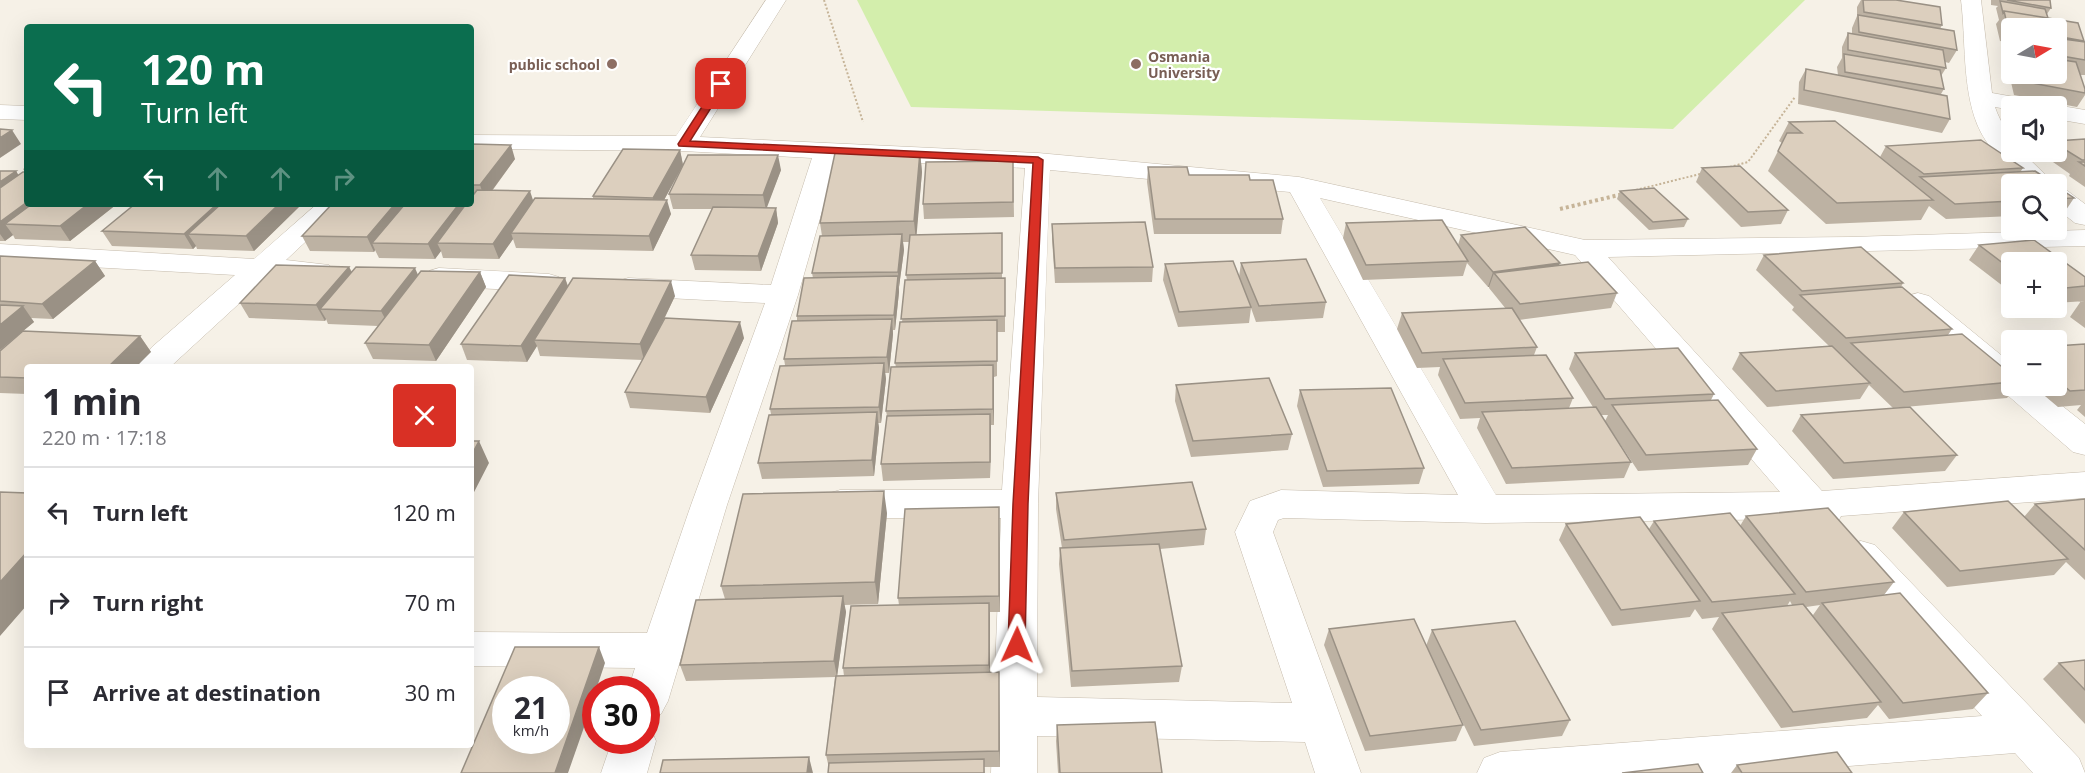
<!DOCTYPE html>
<meta charset="utf-8">
<style>
:root{--surface:#fff;--page:#f2f2f3;--text:#2b2b33;--muted:#7c7c81;--line:#e1e1e2}
body{margin:0;font-family:"Open Sans",sans-serif;background:var(--page);color:var(--text);height:100vh;display:flex;flex-direction:column;font-size:22px;white-space:nowrap}
*{box-sizing:border-box;margin:0}
p{font-size:20px;color:var(--muted)}
.icon{flex:none;width:33px;height:33px;fill:none;stroke:currentColor;stroke-width:2;stroke-linecap:round;stroke-linejoin:round}
.map{position:relative;flex:1;overflow:hidden}
.sheet{position:absolute;left:24px;top:364px;width:450px;height:384px;display:flex;flex-direction:column;background:var(--surface);border-radius:6px;box-shadow:0 6px 24px #0002}
.sheet>*{flex:none}
.hud{position:absolute;left:24px;top:24px;width:450px;height:183px;border-radius:6px;box-shadow:0 6px 24px #0002;background:#0b6e4f;color:#fff;overflow:hidden}
.needle{width:39px;rotate:80deg}
.controls{position:absolute;left:2001px;top:18px;display:grid;gap:12px}
.controls a{display:grid;place-items:center;width:66px;height:66px;border-radius:6px;background:var(--surface);box-shadow:0 6px 24px #0002;font-size:30px}
.speed{position:absolute;left:492px;top:676px;display:flex;gap:12px;font-size:30px;font-weight:700;text-align:center}
.speed>*{display:grid;place-content:center;width:78px;height:78px;border-radius:50%;background:var(--surface);box-shadow:0 6px 24px #0002;line-height:1}
.speed small{font-size:15px;font-weight:400}
.speed .limit{border:9px solid #d22;background:#fff;color:#111}
.pin{position:absolute;display:grid;place-items:center;width:51px;height:51px;color:#fff;margin:-26px;border-radius:12px;box-shadow:0 3px 9px #0006}
.me{position:absolute;width:66px;margin:-33px;rotate:1deg;stroke-linejoin:round;filter:drop-shadow(0 0 4px #0008)}
.turn{display:flex;align-items:center;gap:21px;height:126px;padding:0 18px;font-size:27px}
.turn .icon{width:78px;height:78px;stroke-width:2.5}
.turn b{display:block;font-size:42px;line-height:51px}
.lanes{display:flex;align-items:center;height:57px;padding:0 18px;background:#0003;justify-content:center;gap:30px;direction:ltr}
.lanes .off{opacity:.35}
.round{display:grid;place-items:center;flex:none;width:63px;height:63px;border-radius:6px;background:var(--page)}
.head{display:flex;align-items:center;justify-content:space-between;height:102px;padding:0 18px}
h1{font-size:36px;font-weight:700;line-height:45px}
ul{padding:0;list-style:none}
li{display:flex;align-items:center;gap:18px;height:90px;padding:0 18px;border-top:2px solid var(--line)}
li div{flex:1}
li b{display:block;font-size:22px}
li em{font-style:normal}
.map>svg:first-child{display:block}
.green{fill:#d3eeac}
.lines{fill:none;stroke-linecap:round;stroke-linejoin:round}
.minor-casing{stroke:#c5bbac;stroke-width:1}
.path-far1{stroke:#c6b498;stroke-width:2;stroke-dasharray:2 2;stroke-linecap:butt}
.path{stroke:#c6b498;stroke-width:4;stroke-dasharray:3 3;stroke-linecap:butt}
.minor{fill:#fff;fill-rule:evenodd}
.wall{fill:#bdb2a3;fill-rule:evenodd}
.shaded-wall{fill:#9a9185}
.building{fill:#dccfbe;stroke:#9a9185;stroke-width:1.5;fill-rule:evenodd}
.route{fill:#d93025;stroke:#8d1f18;stroke-width:1.5}
.education-dot{fill:#8d6e63;stroke:#fff;stroke-width:2}
.labels{text-anchor:middle;dominant-baseline:central;stroke-width:4.5;stroke-linejoin:round;paint-order:stroke}
.far-education-label{font-size:14px;font-weight:bold;fill:#785e54;stroke:#fff;text-anchor:start}
</style>
<div class="map">
<svg width="2085" height="773" viewBox="0 0 2085 773">
<rect width="100%" height="100%" fill="#f6f1e7"/>
<path class="green" d="M857,0H1805L1673,129L911,107Z"/>
<g class="lines">
<defs>
<path id="minor" d="M766,0H786L700,137L1038,153L1299,177L1585,240L1850,237L2085,230V246L1608,257L1822,491L2085,472V498L1841,516L1836,526C1823,530 1814,530 1804,519L1485,523L1284,518L1278,520L1273,532L1361,773H1315L1305,742L1037,736V773H991L1001,518H840L827,514L822,504L827,494L840,490H1002L1025,168L837,159L798,295L727,505L668,701L661,714L646,720V690H628L635,668L471,666V632L647,633L691,505L765,303L628,296L618,293L613,287L618,281L628,278L771,285L812,158L683,151L471,149V135L676,136ZM1050,170L1290,192L1458,495L1281,490L1250,501L1235,532L1292,703L1037,697L1038,504ZM1320,198L1575,255L1780,492L1496,495Z
M1961,0H1981L1992,93L2037,101L2041,106H2012V110L1995,107C2000,123 2012,136 2012,152H2022L2055,184H2026C2008,168 1986,147 1977,124C1962,86 1966,40 1961,0Z
M0,105L27,106V120L0,119Z
M2056,105L2085,110V124L2056,119V106H2049Z
M2056,187L2065,189L2085,204V225L2075,223L2056,208Z
M317,204H346L286,260L329,265L334,271L329,277L319,280L268,277L169,368H136L152,347L235,275L0,262V244L254,259Z
M439,268L549,274L559,277L564,283L559,289L549,292L439,286L429,283L424,277L429,271Z
M1918,293L1929,296L2012,364V386H2037L2085,424V455L2073,452L1907,308L1903,302L1907,296Z
M1861,541L1875,545L2079,758L2085,773H2033L2015,753L1760,773H1477L1484,758L1500,752L1982,716L1847,567L1842,556L1847,545Z
M646,726L650,727L656,741L647,773H601L612,741H646Z"/>
</defs>
<use href="#minor" class="minor-casing"/>
<path class="path-far1" d="M824,0L863,122
M1726,168L1748,162L1795,97
M1636,190L1704,173"/>
<path class="path" d="M1560,209L1623,194"/>
<use href="#minor" class="minor"/>
</g>
<path class="wall" d="M1861,0H1896L1942,25L1940,29L1957,50L1949,63L1945,62L1946,68L1941,76L1944,89L1941,94L1950,119L1942,133L1798,104L1799,82L1806,69L1838,75L1837,67L1842,58V47L1848,33L1852,34V28L1857,16V7Z
M1991,0H2050L2051,8L2047,14H2046L2048,18L2084,41L2083,42H2085V75H2080L2085,89V95L2077,107L2014,95L2007,65L2009,61L2005,43L2006,42L2000,41L1996,24L1999,20L1996,8L1998,6L1991,5ZM2012,28H2056V74H2012Z
M1789,122L1880,157L1886,146L2023,168L2012,184V216L1946,219L1929,206L1921,220L1826,224L1768,171L1782,143L1779,141Z
M2085,139V187L2069,176L2070,174L2043,155L2045,152H2056V141Z
M471,144L515,159L492,191L533,201L593,199V196L680,150L683,165L664,200L671,214L653,251L516,248L513,239L499,259L443,258L441,251L435,259L379,258L375,250L374,252L310,251L302,236L471,204Z
M920,152L922,172L916,235L1002,233V278H1005V332H997V376L994,377V425H991L990,478L883,481L881,464L887,416L886,411L896,367L895,363L902,322L907,280L906,275L910,242H903L904,250L899,287V292L895,330H893V334L889,373H885L886,379L881,423H878L879,428L874,476L762,479L758,463L771,414L770,409L785,365L784,359L797,321V316L813,278L812,273L822,236L820,223Z
M1013,161L1014,217L924,219L923,204Z
M27,166V204H117L70,241L15,239L13,235L5,241H0V171H16L18,175L25,172L23,169Z
M1148,167L1189,175L1250,180L1283,219L1281,234H1154L1147,182Z
M1702,168L1788,210L1781,224L1741,227L1696,182Z
M781,170L766,208H776L778,223L761,271L695,270L691,255L712,209H673L669,194Z
M2056,186L2074,198L2064,213H2056Z
M1620,191L1688,219L1684,227L1649,230L1617,199Z
M302,204L254,251L197,249L196,246L193,249L112,246L102,231Z
M1346,223L1458,245L1461,235L1559,266L1617,293L1611,308L1519,320L1537,347L1534,355L1573,398L1569,408L1593,407L1569,369L1575,353L1714,394L1711,400L1757,449L1748,465L1638,471L1605,421L1608,415H1601L1631,462L1624,478L1506,484L1477,428L1480,418L1460,419L1438,375L1440,367L1417,368L1397,329L1402,313L1506,309L1489,288V287H1488L1467,263L1463,276L1363,280L1343,238Z
M1052,224L1153,267L1152,282L1055,283L1052,239Z
M2034,240L2085,277V301L2056,303V262H2012V293L1969,260L1979,245Z
M1764,255L1903,283L1901,287L1952,329L1948,335L2012,375V386H2016L2007,398L1893,408L1869,385L1860,399L1767,407L1732,369L1740,353L1829,346L1792,310L1794,307L1756,270Z
M0,256L95,261L105,276L53,319L31,318L34,322L0,350Z
M1241,263L1326,302L1323,318L1256,322L1251,308L1249,323L1178,327L1163,280L1165,264L1239,277Z
M349,267L352,272L418,275L480,272L486,287L436,361L373,359L365,343L378,326L328,324L326,319L325,321L249,318L240,303Z
M565,278L568,286L675,296L658,332L744,338L710,413L630,408L625,392L643,360L540,356L537,346L527,362L467,360L461,344Z
M2081,301H2085V328L2070,317Z
M140,336L151,352L27,368V394L0,393V351Z
M2085,344V417L2077,410L2081,405L2058,407L2033,386H2056V346Z
M1176,385L1292,434L1288,450L1191,457L1175,401Z
M1300,390L1424,468L1419,484L1323,487L1297,406Z
M1801,415L1957,455L1945,471L1833,479L1792,431Z
M1056,493L1206,529L1204,545L1160,549L1182,666L1179,682L1071,687L1059,564L1060,548H1062L1056,509Z
M2085,499V580L2066,562L2054,575L1947,587L1892,528L1904,512L2024,517L2035,504Z
M887,513L878,604L844,605L846,612L837,676H844L843,668L899,605L898,598L999,523L1000,612H990V672H999L1000,767H984L985,773H828L829,768L826,755L835,677L686,681L680,665L725,599L721,586Z
M1746,516L1894,582L1884,595L1988,693L1973,709L1889,719L1878,705L1867,718L1781,728L1712,629L1719,617L1702,619L1695,609L1690,617L1612,626L1559,540L1566,524L1649,529L1654,521L1740,526ZM1790,601L1792,605L1787,606ZM1820,605L1813,615L1806,607Z
M1329,629L1463,725L1456,741L1365,751L1324,645Z
M1432,630L1570,720L1562,736L1474,746L1426,646Z
M2085,660V724L2043,679L2059,663Z
M1057,725L1162,773H1058L1056,741Z
M1737,765L1852,773H1731Z"/>
<path class="shaded-wall" d="M12,130L21,144L0,158V138Z
M511,145L515,159L485,200L480,185Z
M680,150L683,165L657,213L653,198Z
M920,152L922,172L916,242L914,221Z
M778,155L781,170L766,210L763,195Z
M16,171L25,186L0,204V182Z
M471,190L476,204L437,243L441,251L435,259L428,244L459,204H471Z
M530,191L535,206L511,233L513,239L499,259L493,244Z
M667,200L671,214L653,251L649,236Z
M27,202V204H55L5,224L13,235L5,241L0,234V222Z
M88,204H117L70,241L60,226Z
M217,204H242L188,234L196,246L193,249L184,234Z
M279,204H302L254,251L246,236Z
M395,204H413L372,243L375,250L374,252L367,237Z
M776,208L778,223L761,271L758,256Z
M902,234L904,250L899,287L898,272Z
M95,261L105,276L53,319L42,304Z
M1560,263L1554,278L1494,273L1489,287H1488L1493,272Z
M349,267L357,283L320,309L326,319L325,321L316,305Z
M415,268L422,284L389,326L381,311Z
M480,272L486,287L436,361L429,345Z
M898,276L899,292L895,330L894,315Z
M565,278L570,293L534,340L537,346L527,362L521,346Z
M671,281L675,296L644,360L640,344Z
M23,306L34,322L0,350V325Z
M892,319L893,334L889,373L887,357Z
M740,322L744,338L710,413L706,397Z
M140,336L151,352L135,368H107Z
M884,363L886,379L881,423L879,407Z
M993,365L994,381V425L993,409Z
M877,412L879,428L874,476L872,460Z
M990,414L991,430L990,478Z
M479,441L489,463L471,498V456Z
M884,491L887,513L878,604L875,582Z
M999,507V523L1000,612L999,596Z
M27,552V605L0,636V582Z
M843,596L846,612L837,677L834,661Z
M989,603L990,619V681L989,665Z
M599,647L605,663L596,690V693L568,773H555Z
M999,672V688L1000,767L999,751Z
M809,757L813,773H807Z"/>
<path class="building" d="M1863,0H1896L1940,7L1942,25L1864,12Z
M2007,0H2050L2051,8Z
M2000,1L2045,9L2048,18L2004,11L2003,13Z
M2004,11L2078,23L2084,41L2056,36V28H2008Z
M1858,15L1954,31L1957,50L1859,32Z
M1848,33L1943,50L1946,68L1848,50Z
M2056,38L2085,42V60L2056,55Z
M1844,54L1940,70L1944,89L1845,72Z
M2056,59L2076,62L2085,89V93L2022,81L2020,74H2056Z
M1806,69L1947,96L1950,119L1804,90Z
M1835,121L1933,200L1837,203L1778,151L1787,133H1802L1789,122Z
M0,129L12,130L0,138Z
M2085,139V160H2082L2056,144V141Z
M1981,140L2023,168L1924,174L1886,146Z
M471,144L511,145L480,185H471Z
M623,149L680,150L653,198L593,196Z
M920,152L914,221L820,223L835,153Z
M688,155H778L763,195L669,194Z
M1013,161V202L923,204L926,162Z
M2079,162H2085V166Z
M1740,166L1788,210L1748,212L1702,168Z
M1148,167H1187L1189,175H1249L1250,180H1273L1283,219H1155Z
M0,171H16L0,182Z
M2035,171L2055,184H2012V201L1955,204L1920,177Z
M23,172H27V202L0,222V188Z
M2056,186L2074,198L2056,199Z
M1654,188L1688,219L1653,222L1620,191Z
M477,190L530,191L493,244L437,243L466,204H471V198Z
M535,198L667,200L649,236L511,233Z
M32,204H88L60,226L5,224Z
M135,204H217L184,234L102,231Z
M221,204H279L246,236L188,234Z
M332,204H395L367,237L302,236Z
M405,204H459L428,244L372,243Z
M713,207L776,208L758,256L691,255Z
M1442,220L1468,261L1366,265L1346,223Z
M1145,222L1153,267L1055,268L1052,224Z
M1525,227L1560,263L1493,272L1461,235Z
M1002,233V273L906,275L910,235Z
M902,234L898,272L812,273L820,236Z
M2034,240L2085,277V286L2056,289V262H2012V270L1979,245Z
M1861,247L1903,283L1802,291L1764,255Z
M0,256L95,261L42,304L0,301Z
M1306,259L1326,302L1259,306L1241,263Z
M1233,261L1251,307L1179,312L1165,264Z
M1588,262L1617,293L1520,304L1494,273Z
M276,265L349,267L316,305L240,303Z
M356,267L415,268L381,311L320,309Z
M421,271L480,272L429,345L365,343Z
M509,275L565,278L521,346L461,344Z
M898,276L894,315L797,316L804,278Z
M573,278L671,281L640,344L534,340Z
M1005,278V316L901,319L905,280Z
M1902,287L1952,329L1846,338L1800,295Z
M0,305L23,306L0,325Z
M1512,308L1537,347L1422,353L1402,313Z
M665,318L740,322L706,397L625,392Z
M892,319L887,357L784,359L792,321Z
M997,320V361L895,363L900,322Z
M23,331L140,336L107,368H27V378L0,377V351Z
M1962,334L2012,375V382L1904,392L1851,343Z
M2085,344V390L2070,391L2056,379V346Z
M1832,346L1870,383L1776,391L1740,353Z
M1678,348L1714,394L1605,399L1575,353Z
M1546,355L1573,398L1465,403L1443,359Z
M884,363L879,407L770,409L780,366Z
M993,365V409L886,411L891,367Z
M1269,378L1292,434L1193,441L1176,385Z
M1391,388L1424,468L1327,471L1300,390Z
M1718,400L1757,449L1646,455L1612,405Z
M1596,407L1631,462L1512,468L1482,412Z
M1910,407L1957,455L1844,463L1801,415Z
M877,412L872,460L758,463L769,415Z
M990,414V462L881,464L887,416Z
M471,441H479L471,456Z
M1192,482L1206,529L1064,540L1056,493Z
M884,491L875,582L721,586L743,494Z
M0,492L27,493V552L0,582Z
M2085,499V550L2035,504Z
M2008,501L2068,559L1960,571L1904,512Z
M999,507V596L898,598L905,509Z
M1828,508L1894,582L1806,592L1746,516Z
M1730,513L1795,594L1712,602L1654,521Z
M1640,517L1700,601L1621,610L1566,524Z
M1159,544L1182,666L1072,671L1060,548Z
M1900,593L1988,693L1903,703L1822,603Z
M843,596L834,661L680,665L696,600Z
M989,603V665L843,668L851,606Z
M1803,604L1881,702L1793,712L1722,613Z
M1414,619L1463,725L1370,736L1329,629Z
M1515,621L1570,720L1481,730L1432,630Z
M515,647H599L555,773H461ZM506,690H556V741H506Z
M2085,660V690L2059,663Z
M999,672V751L826,755L836,676Z
M1155,722L1162,773H1060L1057,725Z
M1837,752L1852,773H1742L1737,765Z
M809,757L807,773H660L663,760Z
M984,759V773H828L829,763Z
M1698,764L1703,773H1622Z"/>
<path class="route" d="M721,81L726,84L690,141L1038,157L1043,160L1028,504L1025,645L1023,650L1017,652L1011,650L1008,645L1013,504L1033,163L679,146L678,144L718,82Z"/>
<g class="education-dot">
<circle cx="612" cy="64" r="6"/>
<circle cx="1136" cy="64" r="6"/>
</g>
<g class="labels">
<g class="far-education-label">
<text x="1148" y="56">Osmania<tspan x="1148" dy="16">University</tspan></text>
<text x="600" y="64" text-anchor="end">public school</text>
</g>
</g>
</svg>
<div class="controls">
<a><svg class="needle" viewBox="-14 -14 28 28"><path d="M0-13l5 13h-10z" fill="#e53935"/><path d="M0 13l5-13h-10z" fill="#7c7c81"/></svg></a>
<a><svg class="icon" aria-label="sound" viewBox="0 0 24 24"><path d="M4 9h4l5-4v14l-5-4H4zM17 9q2 3 0 6"/></svg></a>
<a><svg class="icon" aria-label="search" viewBox="0 0 24 24"><circle cx="10" cy="10" r="6"/><path d="M15 15l6 6"/></svg></a>
<a>+</a>
<a>−</a>
</div>
<div class="speed"><div>21<small>km/h</small></div><div class="limit">30</div></div>
<div class="pin" style="left:721px;top:84px;background:#d93025"><svg class="icon" aria-label="arrive" viewBox="0 0 24 24"><path d="M6 21V4h12l-3 4 3 4H6"/></svg></div>
<svg class="me" style="left:1017px;top:645px" viewBox="-20 -20 40 40"><path d="M0-17L14 15 0 8-14 15z" fill="#d93025" stroke="#fff" stroke-width="4"/></svg>
<div class="hud">
<div class="turn"><svg class="icon" aria-label="left" viewBox="0 0 24 24"><path d="M17 20v-9H6M10 6l-5 5 5 5"/></svg><div><b>120 m</b>Turn left</div></div>
<div class="lanes"><svg class="icon" aria-label="left" viewBox="0 0 24 24"><path d="M17 20v-9H6M10 6l-5 5 5 5"/></svg><svg class="icon off" aria-label="ahead" viewBox="0 0 24 24"><path d="M12 20V5M6 11l6-6 6 6"/></svg><svg class="icon off" aria-label="ahead" viewBox="0 0 24 24"><path d="M12 20V5M6 11l6-6 6 6"/></svg><svg class="icon off" aria-label="right" viewBox="0 0 24 24"><path d="M7 20v-9h11M14 6l5 5-5 5"/></svg></div>
</div>
<section class="sheet">
<div class="head"><div><h1>1 min</h1><p>220 m · 17:18</p></div><a class="round" style="background:#d93025;color:#fff"><svg class="icon" aria-label="close" viewBox="0 0 24 24"><path d="M6 6l12 12M18 6L6 18"/></svg></a></div>
<ul>
<li><svg class="icon" aria-label="left" viewBox="0 0 24 24"><path d="M17 20v-9H6M10 6l-5 5 5 5"/></svg><div><b>Turn left</b></div><em>120 m</em></li>
<li><svg class="icon" aria-label="right" viewBox="0 0 24 24"><path d="M7 20v-9h11M14 6l5 5-5 5"/></svg><div><b>Turn right</b></div><em>70 m</em></li>
<li><svg class="icon" aria-label="arrive" viewBox="0 0 24 24"><path d="M6 21V4h12l-3 4 3 4H6"/></svg><div><b>Arrive at destination</b></div><em>30 m</em></li>
</ul>
</section>
</div>
